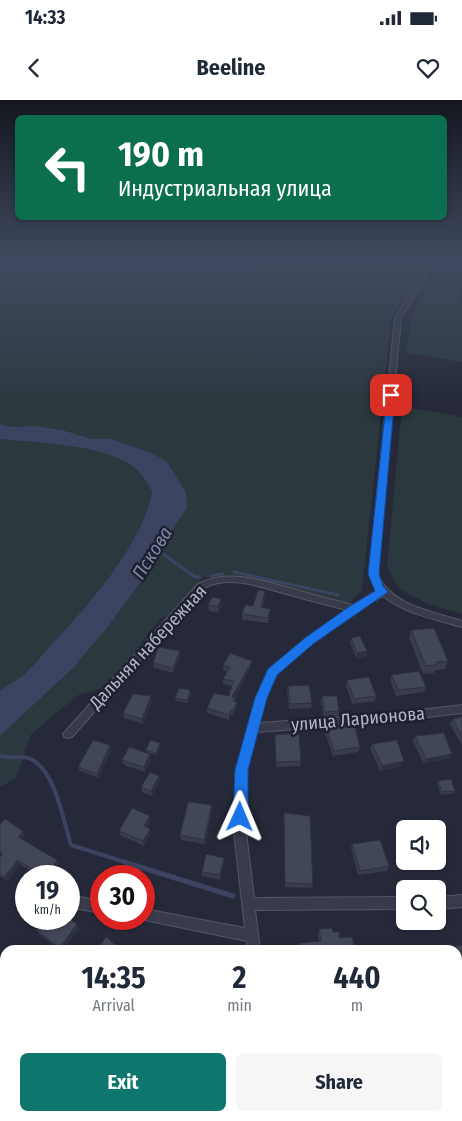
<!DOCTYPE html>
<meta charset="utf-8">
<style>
:root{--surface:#fff;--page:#f6f6f7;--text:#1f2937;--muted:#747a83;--accent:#0f766e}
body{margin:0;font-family:"Fira Sans Condensed",sans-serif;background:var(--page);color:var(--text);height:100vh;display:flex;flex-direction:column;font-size:19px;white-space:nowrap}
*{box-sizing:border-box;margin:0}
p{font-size:16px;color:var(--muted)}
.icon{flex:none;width:28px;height:28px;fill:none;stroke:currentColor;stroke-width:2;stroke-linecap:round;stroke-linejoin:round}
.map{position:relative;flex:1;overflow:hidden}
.panel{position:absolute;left:0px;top:845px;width:462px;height:176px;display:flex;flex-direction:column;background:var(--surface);border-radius:15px 15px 0 0;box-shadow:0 1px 4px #0004}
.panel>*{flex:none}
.top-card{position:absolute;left:15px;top:15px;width:432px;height:105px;border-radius:8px;box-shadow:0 1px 4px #0004;background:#0b6e4f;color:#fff;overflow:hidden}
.fabs{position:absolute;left:396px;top:720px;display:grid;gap:10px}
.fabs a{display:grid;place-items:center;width:50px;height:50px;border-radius:8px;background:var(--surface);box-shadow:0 1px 4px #0004;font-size:25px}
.speed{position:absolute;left:15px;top:765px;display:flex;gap:10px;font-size:25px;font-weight:700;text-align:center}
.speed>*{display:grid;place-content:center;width:65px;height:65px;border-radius:50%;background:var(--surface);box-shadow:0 1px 4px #0004;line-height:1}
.speed small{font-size:12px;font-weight:400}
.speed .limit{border:8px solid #d22;background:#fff;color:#111}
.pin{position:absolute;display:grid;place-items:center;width:42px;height:42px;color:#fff;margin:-21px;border-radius:10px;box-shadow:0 2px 8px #0006}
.me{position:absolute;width:55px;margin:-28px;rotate:1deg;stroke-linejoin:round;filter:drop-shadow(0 0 4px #0008)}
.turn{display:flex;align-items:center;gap:18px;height:105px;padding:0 20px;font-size:22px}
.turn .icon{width:65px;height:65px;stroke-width:2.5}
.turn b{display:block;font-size:35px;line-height:42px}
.eta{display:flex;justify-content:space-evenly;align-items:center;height:85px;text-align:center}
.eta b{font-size:30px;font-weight:700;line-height:35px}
.action{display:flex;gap:10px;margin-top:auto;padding:10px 20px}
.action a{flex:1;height:58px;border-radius:8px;background:var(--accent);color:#fff;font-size:20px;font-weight:700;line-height:58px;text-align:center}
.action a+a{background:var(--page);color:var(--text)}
.status{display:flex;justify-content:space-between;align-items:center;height:35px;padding:0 25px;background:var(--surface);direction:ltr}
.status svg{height:14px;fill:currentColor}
header{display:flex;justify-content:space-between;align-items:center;height:65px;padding:0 20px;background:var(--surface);font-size:22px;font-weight:700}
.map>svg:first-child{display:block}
.green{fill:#2b393e}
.water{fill:#3c4361}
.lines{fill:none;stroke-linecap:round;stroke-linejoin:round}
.stream-far2{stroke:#3c4361;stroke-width:3}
.stream-far1{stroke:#3c4361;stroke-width:4}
.stream{stroke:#3c4361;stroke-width:5}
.street-casing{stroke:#545665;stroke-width:2}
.street{fill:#393b4a;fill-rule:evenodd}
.wall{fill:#393c4d}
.shaded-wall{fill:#2e313e}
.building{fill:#424659;stroke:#2e313e}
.route{fill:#1a73e8;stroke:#114b97}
.labels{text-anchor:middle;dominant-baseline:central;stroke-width:5;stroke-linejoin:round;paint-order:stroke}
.street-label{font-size:18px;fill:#b4b6c5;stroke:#1e212f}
.water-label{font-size:19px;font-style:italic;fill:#7e87aa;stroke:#1e212f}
</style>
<div class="status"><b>14:33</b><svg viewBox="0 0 49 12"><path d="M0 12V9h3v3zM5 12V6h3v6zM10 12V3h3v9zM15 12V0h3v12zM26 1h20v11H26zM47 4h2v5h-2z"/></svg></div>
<header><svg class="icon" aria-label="back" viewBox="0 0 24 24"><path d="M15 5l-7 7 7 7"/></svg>Beeline<svg class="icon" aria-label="heart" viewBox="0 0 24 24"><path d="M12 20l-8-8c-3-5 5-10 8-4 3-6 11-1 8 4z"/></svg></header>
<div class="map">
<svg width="462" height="1021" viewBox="0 0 462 1021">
<rect width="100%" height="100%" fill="#252939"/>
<path class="green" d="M15,163H428L391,218L362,491L349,503L237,477H203L173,514L161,518L118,573L102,588L78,595L31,634L16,678L0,687V636L74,567L110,524L163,451L172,430L187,407L177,378L167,362L152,353L111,339H92L62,330L35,326L14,327L0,324V181L9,176L8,170Z
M431,183L461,188L458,205L462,206V262L406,253L411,217Z
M402,306L462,317V514L426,503L399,488L387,468Z
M0,339C37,343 100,344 131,365C141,372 147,381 152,392C142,446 88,506 51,545C42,555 33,567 22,576C15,582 7,585 0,591Z"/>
<path class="water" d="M0,324L14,327L35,326L62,330L92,339H111L152,353L167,362L177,378L186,393L187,408L172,430L163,451L110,524L74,567L0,636V591C7,585 15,582 22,576C33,567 42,555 51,545C88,506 142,445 152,392C147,381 141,372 131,365C100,344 37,343 0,339Z"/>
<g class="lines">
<path class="stream-far2" d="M159,451L195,477H200
M234,472L338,495
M211,476L223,474"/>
<path class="stream-far1" d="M0,656C10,659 21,655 31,659C56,672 63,720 71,745L128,763"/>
<path class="stream" d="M124,762L233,796"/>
<defs>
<path id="street" d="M430,163H435L401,218L377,474C392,506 431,511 462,521V527C435,519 405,514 383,496L357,511L312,543L276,574L266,598L259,623L386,614L462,605V613L386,622L257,632L246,670V732L254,798L405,797V809L255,810L260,850H248L247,841L140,819H144V809L245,828L234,732L236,670L256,598L269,569L306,539L346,510C327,505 309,500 290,495C263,488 231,474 204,488L72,637L68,638L64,637L63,634L198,484C228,468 262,481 293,489C313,495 333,500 353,505L378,490L369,474L395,218Z
M69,795L101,801V813L69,807Z
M462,795V807L438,809V797Z
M279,1016H293V1021H279Z"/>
</defs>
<use href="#street" class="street-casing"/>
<use href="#street" class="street"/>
</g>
<path class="wall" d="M265,497L262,507L270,509L268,523L242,520V514Z
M208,505H222L218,513L209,511Z
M411,530L448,561L445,569L435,570L434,573L423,574L409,538Z
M351,538L367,551L366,557L356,558L350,543Z
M180,557L173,573L154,568L153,563Z
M252,561L251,566L235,598V601L237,607L233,616L231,615L229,620L207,613V608L229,596L232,586L223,584V579L227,572L223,570V565Z
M392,575L426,587L424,592L396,596L390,580Z
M347,580L376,596L375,601L352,604L346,585Z
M288,586L312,603L311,608L289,609L287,591Z
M190,590L191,593L187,603L175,600V598Z
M151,596L152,602L143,624L124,618L123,613Z
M322,596L339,611L338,616L324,617L321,601Z
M462,617V642H460L450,624L453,619Z
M326,628L360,647L358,652L333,656L325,633Z
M275,635L301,661L300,666L276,667Z
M415,636L450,658L424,664L413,641Z
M372,644L402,666L380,671L370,649Z
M161,645L156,655L147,652L146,650Z
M111,650L99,678L80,671L78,667Z
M150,654L151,659L145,672L124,665L122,660Z
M159,676L160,680L152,696L142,692L141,687Z
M438,681L455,691L454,693L441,695L437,683Z
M212,710L205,744L181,740L180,735Z
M284,713L313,784L312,788L285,787Z
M150,721L147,727L150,729L151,733L144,746L120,735L119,731Z
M0,724L23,731L25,735L22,739L57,760L59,764L50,776H38L20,764L7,781L0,776V777V757L2,755L0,753Z
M352,744L389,766L387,771L358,775L351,748Z
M224,758V762L220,780L202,776V772Z
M410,761H438V762L436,766L412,767Z
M79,828L63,850H60L39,834L36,830Z
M319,829L333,832L355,850H298L299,843L319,842L318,834Z
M462,845V880L458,881V850H441L442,849Z
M462,1014V1021H459L457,1016Z"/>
<path class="shaded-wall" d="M221,499L222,505L218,513V507Z
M180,551V557L173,573V568Z
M367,551L366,557L356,558L357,553Z
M252,561L251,566L232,602V597Z
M151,596L152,602L143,624L142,619Z
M237,602V607L233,616V611Z
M231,610V615L229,620V615Z
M160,643L161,645L156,655V653Z
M110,645L111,650L99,678L97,674Z
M150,654L151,659L145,672L144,667Z
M452,654L450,658L424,664L426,659Z
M404,661L402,666L380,671L382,666Z
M159,676L160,680L152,696L151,691Z
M212,705V710L205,744L204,740Z
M150,716V721L145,730L144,726Z
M150,729L151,733L144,746L143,741Z
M23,731L25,735L20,741L18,737Z
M224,758V762L220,780V775Z
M18,760L20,764L7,781L4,777Z
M57,760L59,764L50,776H45Z
M77,824L79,828L63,850H61L60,848Z
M43,1016H49L46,1021H40Z"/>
<path class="building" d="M258,490L265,491L261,507L270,509L268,518L242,514L245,505L253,506Z
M212,497L221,499L218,507L208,505Z
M434,528L448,561L436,562L437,565L426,566L411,530Z
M360,536L367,551L357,553L351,538Z
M158,547L180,551L173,568L153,563Z
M230,553L252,561L232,597L235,598L233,601L237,602L233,611L231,610L229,615L207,608L214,593L229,596L233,581L223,579L230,567L223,565Z
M419,571L426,587L398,590L392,575Z
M369,577L376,596L354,599L347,580Z
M309,585L312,603L290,604L288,586Z
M179,588L190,590L187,600L175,598Z
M133,594L151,596L142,619L123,613Z
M322,596H337L339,611L325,612Z
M462,617V637L453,619Z
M354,624L360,647L334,651L326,628Z
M299,633L301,661L276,662L275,635Z
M444,633L452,654L426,659L415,636Z
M93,640L110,645L97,674L78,667Z
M150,640L160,643L156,653L146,650Z
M397,640L404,661L382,666L372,644Z
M129,647L150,654L144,667L122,660Z
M150,672L159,676L151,691L141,687Z
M451,679L455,691L442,692L438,681Z
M188,702L212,705L204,740L180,735Z
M132,708L150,716L144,726L150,729L143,741L119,731Z
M284,713L310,716L313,784L285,783Z
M5,719L23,731L18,737L57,760L45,776H42L18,760L4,777L0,774V757L3,753L0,751V724Z
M380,740L389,766L360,771L352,744Z
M206,754L224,758L220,775L202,772Z
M438,760V762L414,763L413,761H438Z
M69,818L77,824L60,848L36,830L45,819H69Z
M332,828L333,832H339L340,838L352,837L355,850H300L299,843L321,841L319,829Z
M106,837L122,850H97Z
M462,845V878L458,879V850H442V849Z
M5,997V1016H43L40,1021H2L0,1019V1004Z
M98,1016H116L120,1021H102Z"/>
<linearGradient id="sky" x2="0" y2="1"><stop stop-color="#14171f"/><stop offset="0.53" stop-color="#40495f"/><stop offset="1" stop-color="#40495f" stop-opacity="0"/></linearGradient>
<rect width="462" height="306" fill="url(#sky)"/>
<path class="route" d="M391,293L395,295L379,474L383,486L388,492L313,544L277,575L267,598L248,670V717L246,722L240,724L235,722L233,717L235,670L255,598L268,569L305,538L350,506L375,491L368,474L387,295Z"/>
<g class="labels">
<g class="street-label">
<text transform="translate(148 547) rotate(-47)">Дальняя набережная</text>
<text transform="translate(358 619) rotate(-5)">улица Ларионова</text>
</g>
<g class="water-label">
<text transform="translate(152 453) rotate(-58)">Пскова</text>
</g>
</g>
</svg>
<div class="fabs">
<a><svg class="icon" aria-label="sound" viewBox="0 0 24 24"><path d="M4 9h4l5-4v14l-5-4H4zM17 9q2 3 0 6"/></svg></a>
<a><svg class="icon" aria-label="search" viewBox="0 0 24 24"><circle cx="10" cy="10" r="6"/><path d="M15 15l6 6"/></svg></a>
</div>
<div class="speed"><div>19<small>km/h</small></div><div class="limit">30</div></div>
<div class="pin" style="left:391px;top:295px;background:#d93025"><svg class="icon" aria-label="arrive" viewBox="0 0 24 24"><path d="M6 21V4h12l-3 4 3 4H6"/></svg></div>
<svg class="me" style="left:240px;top:717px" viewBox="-20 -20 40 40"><path d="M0-17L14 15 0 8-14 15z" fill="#1a73e8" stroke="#fff" stroke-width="4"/></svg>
<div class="top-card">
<div class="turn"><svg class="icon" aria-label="left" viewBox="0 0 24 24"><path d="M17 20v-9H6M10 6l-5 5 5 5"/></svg><div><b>190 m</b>Индустриальная улица</div></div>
</div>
<section class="panel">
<div class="eta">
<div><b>14:35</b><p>Arrival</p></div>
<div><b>2</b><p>min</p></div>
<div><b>440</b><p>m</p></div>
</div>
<div class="action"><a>Exit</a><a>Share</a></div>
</section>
</div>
